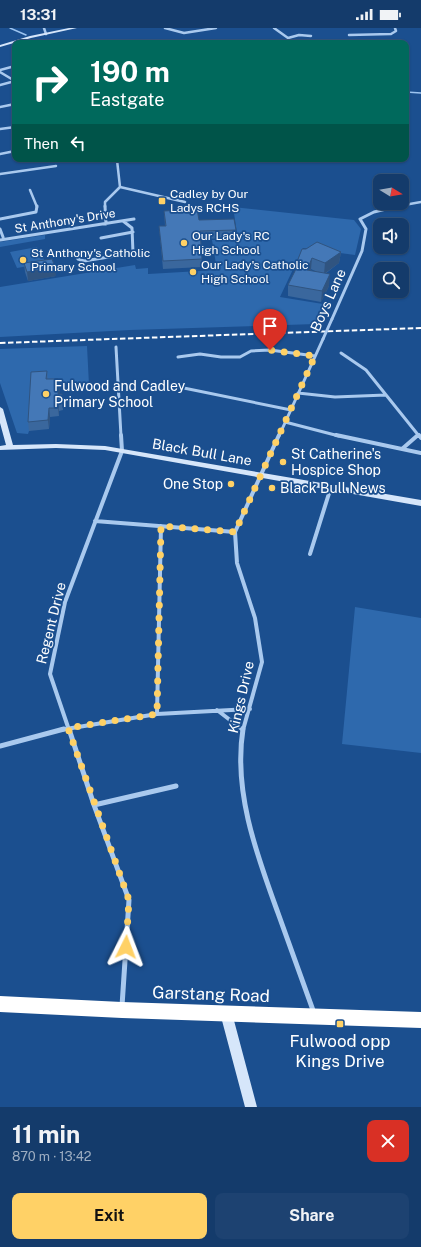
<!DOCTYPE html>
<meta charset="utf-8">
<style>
:root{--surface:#143b6b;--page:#1d4271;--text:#f1f3f6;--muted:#9dadc1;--line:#33557e;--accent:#ffd166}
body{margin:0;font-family:"Public Sans",sans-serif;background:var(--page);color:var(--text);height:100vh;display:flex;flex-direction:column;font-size:15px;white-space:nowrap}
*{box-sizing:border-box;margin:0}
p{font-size:13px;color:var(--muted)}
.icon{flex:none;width:22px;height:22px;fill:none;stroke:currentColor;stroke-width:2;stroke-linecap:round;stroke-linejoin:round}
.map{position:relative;height:1079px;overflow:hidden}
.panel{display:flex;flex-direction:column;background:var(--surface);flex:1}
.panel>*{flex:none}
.top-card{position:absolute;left:12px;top:12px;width:397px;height:122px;border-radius:8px;box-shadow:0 1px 3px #0004,0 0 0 1px var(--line);background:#00695c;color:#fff;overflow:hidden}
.needle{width:26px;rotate:101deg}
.fabs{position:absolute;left:373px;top:146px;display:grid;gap:8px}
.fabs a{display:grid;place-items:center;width:36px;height:36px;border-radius:8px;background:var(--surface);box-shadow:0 1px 3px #0004,0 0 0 1px var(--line);font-size:20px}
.pin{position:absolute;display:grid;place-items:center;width:34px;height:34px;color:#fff;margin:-41px -17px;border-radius:50% 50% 50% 0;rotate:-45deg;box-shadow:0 0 4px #0007}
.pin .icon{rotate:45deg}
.me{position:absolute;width:44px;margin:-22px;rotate:3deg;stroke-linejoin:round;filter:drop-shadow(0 0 3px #0008)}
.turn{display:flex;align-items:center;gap:14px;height:84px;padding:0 12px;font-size:18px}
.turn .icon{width:52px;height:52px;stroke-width:2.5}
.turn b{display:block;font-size:28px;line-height:34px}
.then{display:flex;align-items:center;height:38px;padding:0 12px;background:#0003;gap:8px;font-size:15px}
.round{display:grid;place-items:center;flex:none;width:42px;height:42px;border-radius:8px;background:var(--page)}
.overview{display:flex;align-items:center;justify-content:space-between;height:68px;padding:0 12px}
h1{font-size:24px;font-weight:700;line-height:30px}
.primary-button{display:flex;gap:8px;margin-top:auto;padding:8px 12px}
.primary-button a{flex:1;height:46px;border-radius:8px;background:var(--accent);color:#111;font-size:16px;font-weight:700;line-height:46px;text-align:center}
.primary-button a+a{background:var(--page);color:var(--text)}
.status{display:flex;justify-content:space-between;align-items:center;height:28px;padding:0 20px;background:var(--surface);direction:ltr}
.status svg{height:11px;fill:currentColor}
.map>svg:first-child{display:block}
.green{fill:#2e69ad}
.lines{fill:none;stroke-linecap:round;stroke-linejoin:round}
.stream{stroke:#9cc4f0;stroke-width:1.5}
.street-far3{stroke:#a9c9ee;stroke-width:2.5}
.street-far2{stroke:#a9c9ee;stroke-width:3}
.street-far1{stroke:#a9c9ee;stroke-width:4}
.street{stroke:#a9c9ee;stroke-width:5}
.secondary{fill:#d6e6fa;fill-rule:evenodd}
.highway{fill:#fff;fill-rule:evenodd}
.rail{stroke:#fff;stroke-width:2;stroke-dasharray:5.5 2.5;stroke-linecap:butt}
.street-bridge{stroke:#a9c9ee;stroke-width:3}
.wall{fill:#3a679d;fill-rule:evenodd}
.shaded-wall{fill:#305480}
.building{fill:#4478b7;stroke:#305480}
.route{stroke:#ffd166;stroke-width:7;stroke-dasharray:0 12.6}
.poi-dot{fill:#ffd166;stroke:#1b4f8f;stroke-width:1.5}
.labels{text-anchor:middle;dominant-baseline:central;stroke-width:3.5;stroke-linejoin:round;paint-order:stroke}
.far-poi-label{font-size:12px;fill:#fff;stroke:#1b4f8f;text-anchor:start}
.far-street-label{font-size:12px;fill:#fff;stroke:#1b4f8f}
.street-label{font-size:14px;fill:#fff;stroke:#1b4f8f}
.poi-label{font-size:14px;fill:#fff;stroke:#1b4f8f;text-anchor:start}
.near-street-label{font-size:17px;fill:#fff;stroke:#1b4f8f}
.near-poi-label{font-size:17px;fill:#fff;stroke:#1b4f8f}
</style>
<div class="status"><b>13:31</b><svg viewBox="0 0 49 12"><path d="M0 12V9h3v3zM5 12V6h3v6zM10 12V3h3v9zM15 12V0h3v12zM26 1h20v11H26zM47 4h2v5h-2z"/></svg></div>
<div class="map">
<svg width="421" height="1079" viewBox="0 0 421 1079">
<rect width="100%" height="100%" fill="#1b4f8f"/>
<path class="green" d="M233,179L354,192L361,201L355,227L303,220L280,269L329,277L316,296L130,302L0,309V259L135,237L136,241L148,240V246L217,242L212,212L238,211Z
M45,207V211L0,219V214Z
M37,219L38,222H41L45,235L17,240L10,224Z
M87,318L89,357L47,358L33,353L29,403L28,406L17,405L0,355V321Z
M355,579L421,590V725L342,716Z"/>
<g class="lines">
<path class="stream" d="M10,0L26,7
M35,12L37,15
M406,64L421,65"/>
<path class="street-far3" d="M44,0L46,6
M165,0L184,5L216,0
M274,0L288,10L290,15
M349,7L391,6L396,3L395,0
M288,10L299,7L311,8
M406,41L408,43
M0,42L15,38
M0,44L15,53
M0,57L15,53
M0,79L15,76
M0,101L15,99
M0,126L15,123
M114,132H122
M0,146L56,138
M120,159L185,174
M30,162L37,179
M105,179V174L120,159L117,132
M393,179L421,174"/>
<path class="street-far2" d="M105,178L106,196
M0,191L36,184L37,178
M0,201L3,209
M101,210L133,204
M0,212L134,191
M77,229L78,231L84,233L133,225L132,200L123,193
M332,291L362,223L366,201L360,191L374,184L398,178
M116,319L121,408
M341,325L366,342L419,408
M178,329L200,326L221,329H240L251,323L270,322L315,328
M174,358L291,382
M298,365L335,369L386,367
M285,394L339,408
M279,408L323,311
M417,408L418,407"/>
<path class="street-far1" d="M336,407L421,425
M419,407L421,410
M402,421L418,407
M95,493L235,504
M310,526L331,459
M217,682L243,702
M157,686L161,498
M60,702L157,686L250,681
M69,702L50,646L65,574L122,423L121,407
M243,702L262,634L255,590L237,535L235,504L279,407"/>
<path class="street" d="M69,701L94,777L129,872L122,978
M243,701C233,764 257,827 278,885C290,918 302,952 314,985
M0,718L64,701
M94,777L176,758"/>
<path class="secondary" d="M69,0H77L31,10L0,19V17L30,8Z
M0,379L3,381L13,417L56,416L105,418L421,472V478L105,422L56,420L0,422V418L6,417L0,395Z
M226,979L230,981L232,985L257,1079H245L220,985L222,981Z"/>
<path class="highway" d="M0,968L122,974L421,984V1000L122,990L0,984Z"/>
<path class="rail" d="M0,315L421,300"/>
<path class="street-bridge" d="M323,311L332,291"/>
</g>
<path class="wall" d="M164,183L236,202V210L201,211L202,239L163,241L159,198H165Z
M302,221L341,224L339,235L325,246L329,258L321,274L288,268V257L295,244V239ZM311,241L319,245L310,243Z
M24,235L56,248L28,253L25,244Z
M47,343L48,351L60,360L59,366H62L63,375V382L59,383V388L50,389L49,401L29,403L28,394Z"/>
<path class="shaded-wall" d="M341,224L339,235L324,246L325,235Z
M312,230L311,241L306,254L307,242Z
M55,239L56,248L28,253L27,244Z
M330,246L329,258L321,274L322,263Z
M58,351L60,360L59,375L58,366Z
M62,366L63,375V382L62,374Z
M58,374L59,383V388L58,380Z
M49,380L50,389L49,401L48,392Z"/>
<path class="building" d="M197,181L199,192L234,191L236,202L200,203L202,231L163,233L159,198H166L164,183Z
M317,214L341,224L325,235L312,230L307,242L330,246L322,263L288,257L297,239H295L302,221H306Z
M52,231L55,239L27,244L24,235Z
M47,343L46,351H58V366H62V374H58V380H49L48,392L28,394L31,344Z"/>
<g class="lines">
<path class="route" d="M126,919L129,872L68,700L157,686L161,498L235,504L315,328L270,322"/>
</g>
<g class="poi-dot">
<rect x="158" y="169" width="8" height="8" rx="2"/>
<circle cx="184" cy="215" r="4"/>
<circle cx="23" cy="232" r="4"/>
<circle cx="193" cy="244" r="4"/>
<circle cx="46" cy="366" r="4"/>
<circle cx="283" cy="434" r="4"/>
<circle cx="231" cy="456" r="4"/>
<circle cx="272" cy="460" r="4"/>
<rect x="336" y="992" width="8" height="8" rx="2"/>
</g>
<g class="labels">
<g class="far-poi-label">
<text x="170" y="166">Cadley by Our<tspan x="170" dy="14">Ladys RCHS</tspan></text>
<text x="192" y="208">Our Lady's RC<tspan x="192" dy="14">High School</tspan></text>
<text x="31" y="225">St Anthony's Catholic<tspan x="31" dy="14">Primary School</tspan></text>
<text x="201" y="237">Our Lady's Catholic<tspan x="201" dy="14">High School</tspan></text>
</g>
<g class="far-street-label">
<text transform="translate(65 193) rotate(-9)">St Anthony's Drive</text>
</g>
<g class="street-label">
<text transform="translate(328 272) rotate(-66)">Boys Lane</text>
<text transform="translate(202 424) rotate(10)">Black Bull Lane</text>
<text transform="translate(51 595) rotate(-76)">Regent Drive</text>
<text transform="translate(241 669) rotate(-77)">Kings Drive</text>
</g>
<g class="poi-label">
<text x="54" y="358">Fulwood and Cadley<tspan x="54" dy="16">Primary School</tspan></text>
<text x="291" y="426">St Catherine's<tspan x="291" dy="16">Hospice Shop</tspan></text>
<text x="223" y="456" text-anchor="end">One Stop</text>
<text x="280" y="460">Black Bull News</text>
</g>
<g class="near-street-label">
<text transform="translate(211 966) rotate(2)">Garstang Road</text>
</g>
<g class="near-poi-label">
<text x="340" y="1013">Fulwood opp<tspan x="340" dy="20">Kings Drive</tspan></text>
</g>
</g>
</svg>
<div class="fabs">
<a><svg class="needle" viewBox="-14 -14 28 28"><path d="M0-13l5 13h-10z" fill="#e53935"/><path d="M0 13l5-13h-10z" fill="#9dadc1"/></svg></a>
<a><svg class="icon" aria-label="sound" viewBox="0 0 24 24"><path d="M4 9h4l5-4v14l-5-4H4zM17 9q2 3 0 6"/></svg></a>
<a><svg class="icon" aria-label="search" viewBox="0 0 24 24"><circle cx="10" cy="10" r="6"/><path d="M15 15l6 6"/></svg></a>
</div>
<div class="pin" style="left:270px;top:322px;background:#d93025"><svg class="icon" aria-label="arrive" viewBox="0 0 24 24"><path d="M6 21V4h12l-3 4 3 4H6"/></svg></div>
<svg class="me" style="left:126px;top:919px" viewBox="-20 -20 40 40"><path d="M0-17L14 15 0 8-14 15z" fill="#ffd166" stroke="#fff" stroke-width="4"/></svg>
<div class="top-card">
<div class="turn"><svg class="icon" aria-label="right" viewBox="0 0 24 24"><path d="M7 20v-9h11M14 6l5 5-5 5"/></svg><div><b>190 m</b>Eastgate</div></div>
<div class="then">Then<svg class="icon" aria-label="left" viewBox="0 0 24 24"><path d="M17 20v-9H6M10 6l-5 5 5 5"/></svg></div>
</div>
</div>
<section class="panel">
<div class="overview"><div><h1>11 min</h1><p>870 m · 13:42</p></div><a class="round" style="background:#d93025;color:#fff"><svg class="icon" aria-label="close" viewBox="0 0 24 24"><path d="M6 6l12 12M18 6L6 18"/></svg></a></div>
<div class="primary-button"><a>Exit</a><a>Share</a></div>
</section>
